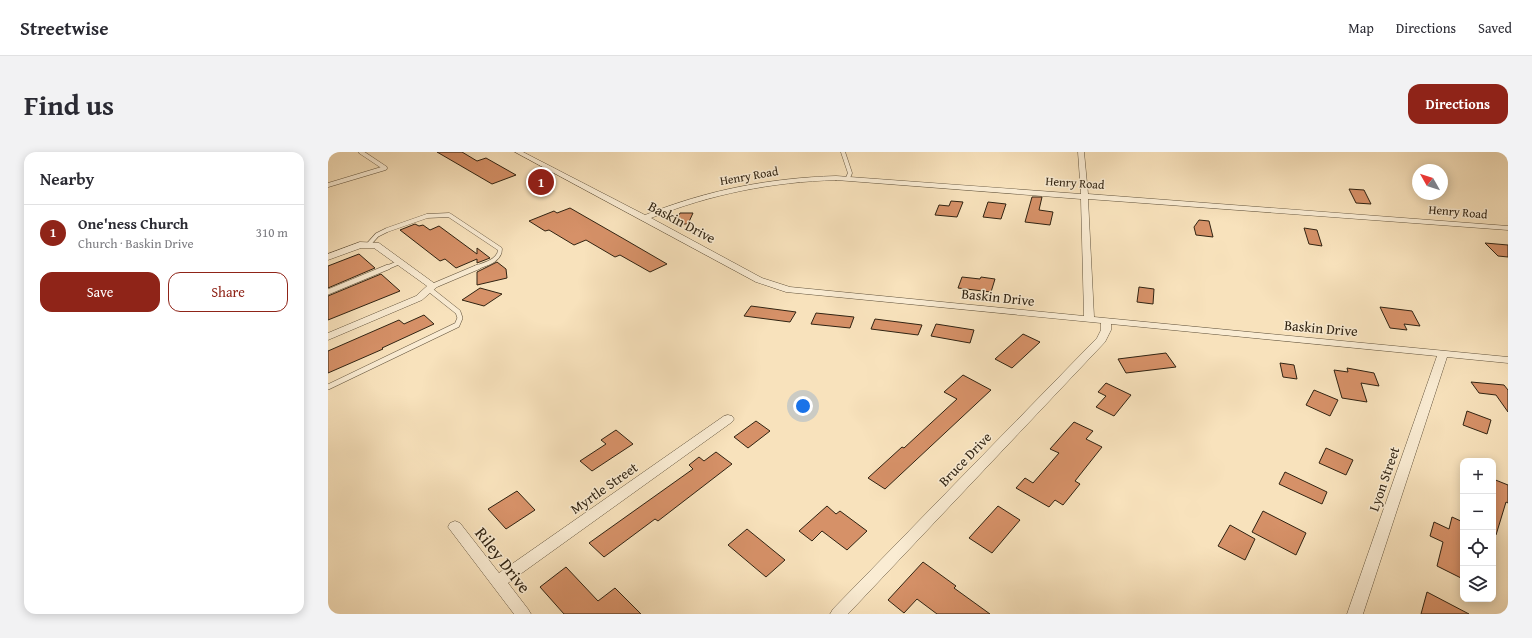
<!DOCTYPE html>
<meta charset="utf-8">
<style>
:root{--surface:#fff;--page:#f2f2f3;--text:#2b2b33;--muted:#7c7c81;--line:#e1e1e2;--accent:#8f2418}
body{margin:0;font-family:"Gentium Book Plus",serif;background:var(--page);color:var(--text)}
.controls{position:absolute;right:12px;bottom:12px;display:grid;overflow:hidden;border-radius:8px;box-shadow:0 2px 10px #0003}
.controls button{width:36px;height:36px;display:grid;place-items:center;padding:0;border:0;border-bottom:1px solid var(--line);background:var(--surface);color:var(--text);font:20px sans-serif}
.compass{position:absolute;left:1084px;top:12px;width:36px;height:36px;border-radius:50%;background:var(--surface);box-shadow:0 2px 10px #0003;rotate:309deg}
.you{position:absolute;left:475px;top:254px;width:14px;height:14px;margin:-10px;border:3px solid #fff;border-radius:50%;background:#1a73e8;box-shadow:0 0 0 6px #1a73e833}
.badge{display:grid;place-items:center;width:26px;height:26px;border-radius:50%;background:var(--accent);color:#fff;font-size:13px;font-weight:700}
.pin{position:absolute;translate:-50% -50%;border:2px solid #fff;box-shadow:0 1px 4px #0006}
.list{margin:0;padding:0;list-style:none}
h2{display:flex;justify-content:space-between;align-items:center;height:52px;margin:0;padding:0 16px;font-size:17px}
h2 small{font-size:13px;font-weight:400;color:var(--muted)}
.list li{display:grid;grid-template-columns:26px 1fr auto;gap:12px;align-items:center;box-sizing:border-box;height:56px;padding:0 16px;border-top:1px solid var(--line)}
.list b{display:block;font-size:15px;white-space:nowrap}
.list p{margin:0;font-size:13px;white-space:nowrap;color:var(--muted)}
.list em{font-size:13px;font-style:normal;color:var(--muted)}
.actions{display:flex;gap:8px;padding:12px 16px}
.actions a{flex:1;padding:9px 0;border:1px solid var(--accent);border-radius:12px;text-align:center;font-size:14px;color:var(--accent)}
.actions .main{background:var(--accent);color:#fff}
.icon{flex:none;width:22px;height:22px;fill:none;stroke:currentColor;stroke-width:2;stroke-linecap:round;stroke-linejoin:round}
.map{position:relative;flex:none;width:1180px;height:462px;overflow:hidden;border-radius:12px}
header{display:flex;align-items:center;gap:24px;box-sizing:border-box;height:56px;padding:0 20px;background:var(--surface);border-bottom:1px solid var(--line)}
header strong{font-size:19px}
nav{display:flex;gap:22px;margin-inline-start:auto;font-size:14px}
.intro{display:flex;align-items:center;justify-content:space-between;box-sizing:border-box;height:96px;padding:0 24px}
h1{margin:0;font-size:28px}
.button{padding:10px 18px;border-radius:12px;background:var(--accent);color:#fff;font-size:14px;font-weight:700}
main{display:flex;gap:24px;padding:0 24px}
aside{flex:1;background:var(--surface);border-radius:12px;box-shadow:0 2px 10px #0003}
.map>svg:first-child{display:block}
.building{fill:#d69168;stroke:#302312}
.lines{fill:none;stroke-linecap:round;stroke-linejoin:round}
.service-far1-casing{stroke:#62533c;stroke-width:5}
.service-casing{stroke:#62533c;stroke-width:6}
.minor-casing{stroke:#62533c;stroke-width:1}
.service-far1{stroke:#faecd3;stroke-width:4}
.service{stroke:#faecd3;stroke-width:5}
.minor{fill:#faecd3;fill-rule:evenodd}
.labels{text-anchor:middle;stroke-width:3;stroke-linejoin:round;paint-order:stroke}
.far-street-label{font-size:12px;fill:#302312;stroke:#faecd3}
.street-label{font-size:14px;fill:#302312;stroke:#faecd3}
.near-street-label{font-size:17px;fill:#302312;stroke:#faecd3}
</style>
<header>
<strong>Streetwise</strong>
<nav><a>Map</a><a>Directions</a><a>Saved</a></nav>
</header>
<div class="intro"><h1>Find us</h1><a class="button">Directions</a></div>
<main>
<aside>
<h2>Nearby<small></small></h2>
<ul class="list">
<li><span class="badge">1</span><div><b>One'ness Church</b><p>Church · Baskin Drive</p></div><em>310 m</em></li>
</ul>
<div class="actions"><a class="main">Save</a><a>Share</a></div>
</aside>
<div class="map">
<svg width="1180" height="462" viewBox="0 0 1180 462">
<rect width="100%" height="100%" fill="#f8e2bc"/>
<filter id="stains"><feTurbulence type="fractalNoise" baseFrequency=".005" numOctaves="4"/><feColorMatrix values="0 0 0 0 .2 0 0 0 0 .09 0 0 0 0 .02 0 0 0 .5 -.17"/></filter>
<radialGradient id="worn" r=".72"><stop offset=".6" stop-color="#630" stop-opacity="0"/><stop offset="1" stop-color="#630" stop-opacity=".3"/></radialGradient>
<!-- building -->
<g class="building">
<polygon points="109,0 134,0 149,9 158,6 188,23 164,32"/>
<polygon points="1021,37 1036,38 1043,52 1028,51"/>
<polygon points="704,45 714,45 711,58 725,60 722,73 697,70"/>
<polygon points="623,49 635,50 629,65 607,63 611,53 621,54"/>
<polygon points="660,50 678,52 673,67 655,65"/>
<polygon points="242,56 296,87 339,112 322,120 292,103 287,105 258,88 246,93 221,78 217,79 201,69 226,59 229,61"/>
<polygon points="352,61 365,61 360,72 346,72"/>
<polygon points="871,68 881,69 885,85 868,83 866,75"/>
<polygon points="87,72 91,74 95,73 102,78 111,74 149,102 149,96 162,106 149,111 149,107 128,116 117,107 112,109 72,78"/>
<polygon points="976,76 989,78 994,94 981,92"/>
<polygon points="1157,91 1180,93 1180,105 1170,104"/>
<polygon points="31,102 47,116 0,136 0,114"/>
<polygon points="169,110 178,117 179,126 149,133 149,120"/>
<polygon points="53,122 72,139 0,168 0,144"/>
<polygon points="634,125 652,127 653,125 667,127 663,140 630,136"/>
<polygon points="811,135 826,137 825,152 809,150"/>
<polygon points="152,136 174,142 156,154 134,148"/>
<polygon points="423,154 468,160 462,170 416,164"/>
<polygon points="1052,155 1084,159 1092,174 1076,172 1079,178 1062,176"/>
<polygon points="488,161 526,165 522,176 483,172"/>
<polygon points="96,163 106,172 54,196 55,197 0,221 0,199 71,168 76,172"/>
<polygon points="547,167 594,173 590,183 543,177"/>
<polygon points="608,172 646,178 642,191 603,184"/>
<polygon points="695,182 712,190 684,216 667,207"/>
<polygon points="838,201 848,215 798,221 790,207"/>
<polygon points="952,211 966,213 969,227 955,225"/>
<polygon points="1019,216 1046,221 1051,234 1033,231 1039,250 1014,246 1006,218 1020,220"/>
<polygon points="635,223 663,238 557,337 540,326 574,295 576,296 629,247 616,240"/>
<polygon points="1143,230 1176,233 1180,238 1180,260 1168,243 1151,241"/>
<polygon points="778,231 803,243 786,264 768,255 778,244 770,240"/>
<polygon points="986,238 1010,248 1002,264 978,253"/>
<polygon points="1139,259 1163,268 1159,282 1135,273"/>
<polygon points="428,269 442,279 420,296 406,285"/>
<polygon points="746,270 765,279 758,287 774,295 747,329 752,332 735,353 727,348 721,355 688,336 697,326 705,331 731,301 722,297"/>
<polygon points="288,278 305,292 264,319 252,309 278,292 273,288"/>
<polygon points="998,296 1025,308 1018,323 991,311"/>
<polygon points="388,300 404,312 330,369 327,367 276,405 261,391 365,317 361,313 371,305 376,309"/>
<polygon points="957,320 999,340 994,352 951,332"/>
<polygon points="1165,327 1180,333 1180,351 1178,350 1168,383 1165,383"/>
<polygon points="189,339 207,358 178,377 160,357"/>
<polygon points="499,354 508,362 512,359 539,379 519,398 494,379 484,389 471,379"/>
<polygon points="670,354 692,368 664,401 641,386"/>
<polygon points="935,359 978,381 968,403 924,380"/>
<polygon points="1124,365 1135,370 1135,427 1109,414 1115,390 1102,384 1106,370 1121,377"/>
<polygon points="902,373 927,387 917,408 890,394"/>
<polygon points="419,377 457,408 438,425 400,393"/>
<polygon points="595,410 628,434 626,436 662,462 609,462 589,447 576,461 560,448"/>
<polygon points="238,415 270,449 287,436 313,462 236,462 212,435"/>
<polygon points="1099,440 1141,462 1093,462"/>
</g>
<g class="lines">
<defs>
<g id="service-far1">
<polyline points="515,0 522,21 520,26"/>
<polyline points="0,33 57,16 33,0"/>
<path d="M40,93L49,83L59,78L99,64L121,63L172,97C172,109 157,112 147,116"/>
<polyline points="58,116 72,110"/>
</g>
<g id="service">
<polyline points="105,134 150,115"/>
<polyline points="0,140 60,115"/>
<polyline points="0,235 129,173 132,166 130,160 101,137"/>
</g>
<g id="minor">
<path d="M187,0H195L317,63C379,38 442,26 508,24L753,42L750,0H756L760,42L1180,74V78L760,47L766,165L1180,205V211L1119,205L1035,462H1019L1109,204L783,172V178L777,190L520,462H502L505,457L769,186L773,178V171L458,140L428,130ZM508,28L753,47L756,164L462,135L434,126L323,66C383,42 444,30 508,28Z"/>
<polygon points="32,90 51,91 110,134 94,148 0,188 0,181 88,144 99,134 46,96 33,96 0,108 0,102"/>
<polygon points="400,263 404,264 406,267 404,270 180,431 200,457 203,462 186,462 120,375 122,371 127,369 132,371 171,421 396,264"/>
</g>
</defs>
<!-- service-far1 casing -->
<use href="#service-far1" class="service-far1-casing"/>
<!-- service casing -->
<use href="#service" class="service-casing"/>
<!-- minor casing -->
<use href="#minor" class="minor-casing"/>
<!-- service-far1 -->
<use href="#service-far1" class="service-far1"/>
<!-- service -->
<use href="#service" class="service"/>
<!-- minor -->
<use href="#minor" class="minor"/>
</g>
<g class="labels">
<!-- far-street labels -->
<g class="far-street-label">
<text transform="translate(421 24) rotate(-10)" y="4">Henry Road</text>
<text transform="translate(747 31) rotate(4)" y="4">Henry Road</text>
<text transform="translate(1130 60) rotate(5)" y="4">Henry Road</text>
</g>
<!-- street labels -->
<g class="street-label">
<text transform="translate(354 70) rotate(28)" y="5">Baskin Drive</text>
<text transform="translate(670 145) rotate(6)" y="5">Baskin Drive</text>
<text transform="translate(993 176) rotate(5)" y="5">Baskin Drive</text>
<text transform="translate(637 307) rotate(-46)" y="5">Bruce Drive</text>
<text transform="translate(1056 327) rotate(-71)" y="5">Lyon Street</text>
<text transform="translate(276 336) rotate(-35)" y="5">Myrtle Street</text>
</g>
<!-- near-street labels -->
<g class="near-street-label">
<text transform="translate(175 408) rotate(52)" y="6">Riley Drive</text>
</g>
</g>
<rect width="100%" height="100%" filter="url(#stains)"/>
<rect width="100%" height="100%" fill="url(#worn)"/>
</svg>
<div class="controls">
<button>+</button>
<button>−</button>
<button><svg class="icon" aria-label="locate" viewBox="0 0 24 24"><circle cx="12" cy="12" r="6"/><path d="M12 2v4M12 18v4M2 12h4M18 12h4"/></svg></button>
<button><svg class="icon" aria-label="layers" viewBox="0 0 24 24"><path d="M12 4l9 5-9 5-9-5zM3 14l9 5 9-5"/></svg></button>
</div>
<svg class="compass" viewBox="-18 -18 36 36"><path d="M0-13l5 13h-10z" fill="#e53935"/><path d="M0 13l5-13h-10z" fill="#7c7c81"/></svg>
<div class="you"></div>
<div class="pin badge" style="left:213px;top:30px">1</div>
</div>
</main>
